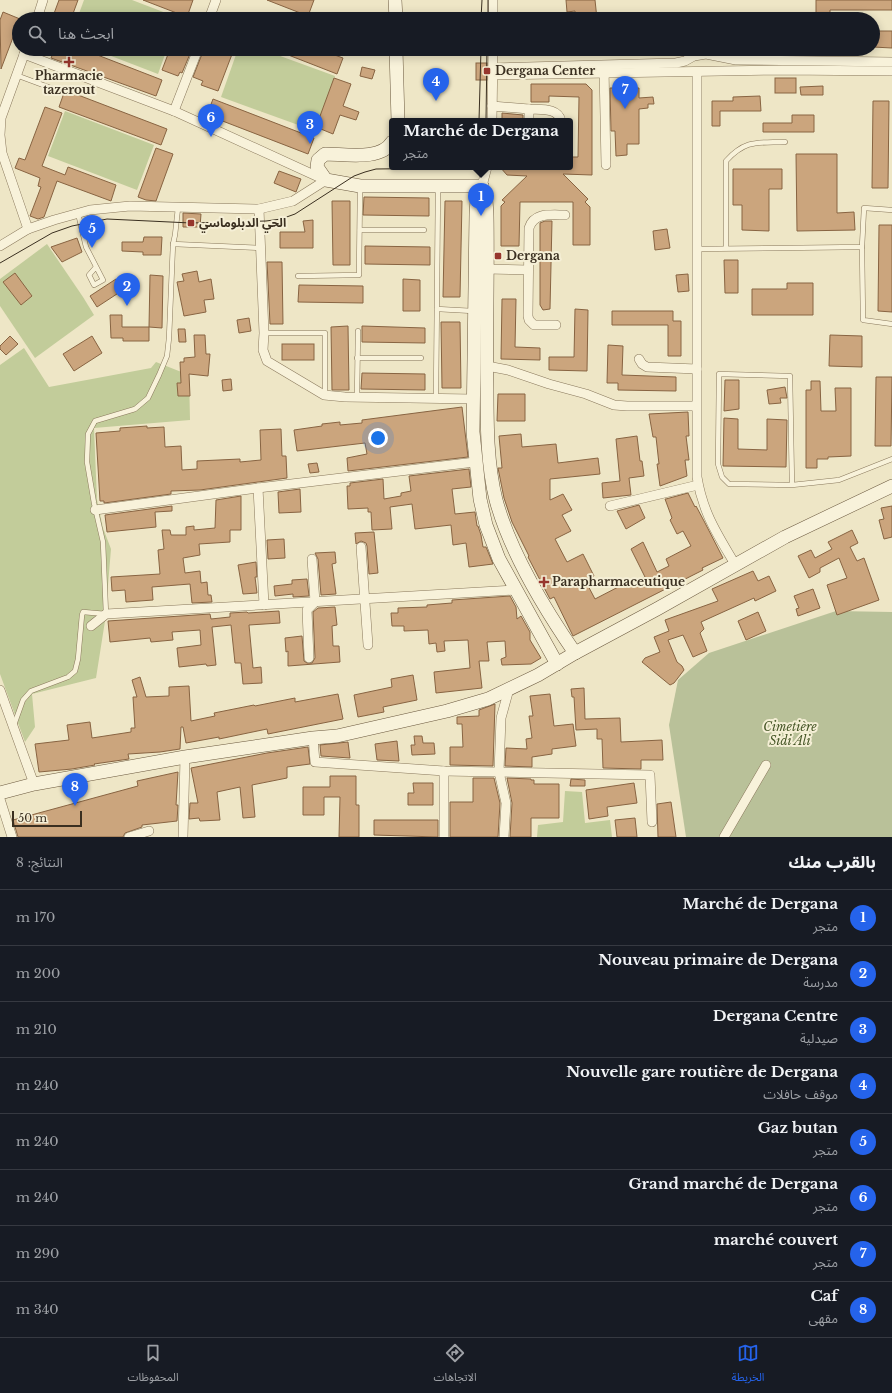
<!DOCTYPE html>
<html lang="ar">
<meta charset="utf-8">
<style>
:root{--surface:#171b24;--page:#20242c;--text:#f1f3f6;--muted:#9ea1a6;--line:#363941;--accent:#2563eb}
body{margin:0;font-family:"Libre Baskerville","Noto Sans Arabic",serif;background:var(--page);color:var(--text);direction:rtl}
.scale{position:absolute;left:12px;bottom:10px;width:70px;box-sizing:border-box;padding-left:4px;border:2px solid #3a2f20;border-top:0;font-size:11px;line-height:14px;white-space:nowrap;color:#3a2f20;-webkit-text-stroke:3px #f5efd6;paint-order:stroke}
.you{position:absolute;left:378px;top:438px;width:14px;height:14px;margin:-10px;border:3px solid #fff;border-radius:50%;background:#1a73e8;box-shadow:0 0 0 6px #1a73e833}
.badge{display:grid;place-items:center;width:26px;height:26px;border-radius:50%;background:var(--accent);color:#fff;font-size:13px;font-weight:700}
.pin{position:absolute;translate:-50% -33px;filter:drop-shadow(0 1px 2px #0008)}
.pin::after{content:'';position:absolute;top:21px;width:14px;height:12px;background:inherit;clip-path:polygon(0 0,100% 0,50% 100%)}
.popup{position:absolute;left:389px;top:118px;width:184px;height:52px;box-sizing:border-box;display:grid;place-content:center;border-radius:4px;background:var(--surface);filter:drop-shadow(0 1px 3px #0005);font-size:13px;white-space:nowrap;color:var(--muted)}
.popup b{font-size:15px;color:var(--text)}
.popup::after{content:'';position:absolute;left:50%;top:100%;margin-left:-8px;border:8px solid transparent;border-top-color:var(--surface)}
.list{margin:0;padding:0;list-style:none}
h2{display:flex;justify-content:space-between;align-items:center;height:52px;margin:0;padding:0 16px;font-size:17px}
h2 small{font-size:13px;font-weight:400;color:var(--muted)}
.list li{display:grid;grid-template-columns:26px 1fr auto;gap:12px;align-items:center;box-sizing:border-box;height:56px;padding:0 16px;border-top:1px solid var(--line)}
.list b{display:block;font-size:15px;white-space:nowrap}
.list p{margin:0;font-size:13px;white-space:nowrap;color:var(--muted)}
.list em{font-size:13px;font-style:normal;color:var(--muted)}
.icon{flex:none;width:22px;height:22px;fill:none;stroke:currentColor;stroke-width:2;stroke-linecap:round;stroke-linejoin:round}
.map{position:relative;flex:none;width:892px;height:837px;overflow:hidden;direction:ltr}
.search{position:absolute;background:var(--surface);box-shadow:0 2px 10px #0003;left:12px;right:12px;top:12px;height:44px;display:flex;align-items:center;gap:10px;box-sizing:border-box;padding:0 14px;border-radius:22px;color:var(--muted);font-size:15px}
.sheet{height:500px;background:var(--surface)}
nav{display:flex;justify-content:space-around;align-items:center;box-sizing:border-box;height:56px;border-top:1px solid var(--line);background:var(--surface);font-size:11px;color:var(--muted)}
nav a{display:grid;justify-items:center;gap:2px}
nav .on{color:var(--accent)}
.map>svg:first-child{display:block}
.green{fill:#c2cc9a}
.cemetery{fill:#b9c199}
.building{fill:#cba57d;stroke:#886442}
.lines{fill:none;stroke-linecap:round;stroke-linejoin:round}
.lane-casing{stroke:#89785c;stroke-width:5.5}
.street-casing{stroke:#89785c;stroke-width:10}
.secondary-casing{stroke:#6b593f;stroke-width:14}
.lane{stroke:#f8f2da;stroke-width:4.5}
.street{stroke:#f8f2da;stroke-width:9}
.secondary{stroke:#f8f2da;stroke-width:13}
.tram{stroke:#3a2f20;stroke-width:1}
.poi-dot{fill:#97362d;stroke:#f5efd6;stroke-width:1.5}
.labels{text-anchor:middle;stroke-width:4;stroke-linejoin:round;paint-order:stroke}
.poi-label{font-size:12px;font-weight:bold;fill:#3a2f20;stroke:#f5efd6;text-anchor:start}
.park-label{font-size:12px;font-style:italic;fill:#465627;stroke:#f5efd6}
</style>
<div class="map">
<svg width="892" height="837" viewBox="0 0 892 837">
<rect width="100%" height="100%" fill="#eee6c6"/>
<!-- green -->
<g class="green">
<polygon points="84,0 132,0 179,18 179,19 77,19"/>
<polygon points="93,49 167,49 158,74"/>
<polygon points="238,49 261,49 335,76 315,131 221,97"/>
<polygon points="65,111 154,145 137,190 48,156"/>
<polygon points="47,244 83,297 94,315 35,358 0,306 0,279"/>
<polygon points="24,348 49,387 151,368 156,362 189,375 190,420 94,428 97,500 103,528 111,549 105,621 96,678 32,694 35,727 25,742 0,674 0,365"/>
<polygon points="565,791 582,792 585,823 610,820 612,837 537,837 538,825 563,822"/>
</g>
<!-- cemetery -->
<polygon class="cemetery" points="836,611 892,612 892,837 686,837 669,725 678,680 709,653"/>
<!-- building -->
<g class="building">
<polygon points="59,0 78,0 71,19 52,19"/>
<polygon points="143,0 193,0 187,17"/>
<polygon points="267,0 314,0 308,16"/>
<polygon points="566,0 595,0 597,19 575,19 575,11 567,12"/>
<polygon points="816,0 892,0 892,10 830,10 830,19 816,19"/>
<polygon points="3,12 20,19 1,69 0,20"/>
<polygon points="873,31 892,31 892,48 873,47"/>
<polygon points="55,49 82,49 162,80 156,96 51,58"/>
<polygon points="170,49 192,49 182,73 180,72 178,76 162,70"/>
<polygon points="204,49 234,49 218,91 201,85 203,81 193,77"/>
<polygon points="273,49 318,49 343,58 337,74"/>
<rect x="476" y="63" width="11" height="17"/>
<polygon points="362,67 375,70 372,79 360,76"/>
<polygon points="334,78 351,84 343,106 359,112 356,120 340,115 333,134 316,127"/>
<rect x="775" y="78" width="21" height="15"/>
<polygon points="531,84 586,84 592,90 592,175 563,174 588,199 585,202 590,207 590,245 573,245 573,202 520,202 519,246 501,246 501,206 505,202 502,200 527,176 507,175 500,167 570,167 570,157 578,157 579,97 549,96 549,102 531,102"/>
<polygon points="823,86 823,95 801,95 800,87"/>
<polygon points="610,88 639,88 639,98 653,97 654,104 648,104 648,108 639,109 639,144 627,144 627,155 616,156 615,131 611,131"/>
<polygon points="65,90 167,129 161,145 59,107"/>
<polygon points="760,96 761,111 720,111 720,126 712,126 712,101 733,101 733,97"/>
<polygon points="213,99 314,138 308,154 207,115"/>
<polygon points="873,101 889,101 888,188 872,188"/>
<polygon points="45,107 62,113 42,166 65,175 68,167 116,185 111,201 57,181 44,217 38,219 30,216 41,187 38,186 40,178 15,168 19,158 25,160"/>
<polygon points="502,113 523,115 523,121 502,121"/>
<polygon points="792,115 814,115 814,132 763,132 763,123 792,123"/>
<polygon points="156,148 173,154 156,201 146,200 138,197"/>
<polygon points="796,154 837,154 837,213 854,212 855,230 797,231"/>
<polygon points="733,169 782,169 782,189 769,189 769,231 742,230 742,205 733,205"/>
<polygon points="279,171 301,179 296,192 274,183"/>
<polygon points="364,197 429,198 429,216 363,215"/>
<polygon points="332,201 350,201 350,265 333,265"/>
<polygon points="445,201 462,201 460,297 443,297"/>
<polygon points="183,213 201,214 200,227 183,227"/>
<polygon points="313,220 313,248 280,248 280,232 305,232 303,221"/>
<polygon points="545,221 552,221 550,309 543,310 540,305 540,223"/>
<polygon points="879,225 892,225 892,312 878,311"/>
<polygon points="667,229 670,248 655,250 653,231"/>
<polygon points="144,237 162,237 161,255 143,255 143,252 122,251 122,242 143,242"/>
<polygon points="77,238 82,252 62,262 51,247"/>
<polygon points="365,246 430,247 430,265 365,264"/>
<polygon points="724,260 738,260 738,293 725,293"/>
<polygon points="267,262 282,262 283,324 270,324"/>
<polygon points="197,271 199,282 211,279 214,299 204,300 206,312 184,316 177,282 184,281 182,274"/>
<polygon points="15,273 32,296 21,305 3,282"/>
<polygon points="688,274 689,291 678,292 676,275"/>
<polygon points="150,275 163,276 162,328 149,327"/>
<polygon points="116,279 123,290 97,307 90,296"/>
<polygon points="403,279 420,280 420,311 403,311"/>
<polygon points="787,283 813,283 813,315 752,315 752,289 787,289"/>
<polygon points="299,285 363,286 363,303 298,302"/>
<polygon points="502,299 516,299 515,347 540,348 540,360 501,359"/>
<polygon points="575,309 588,310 587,371 549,370 549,357 574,357"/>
<polygon points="612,311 673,311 673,321 681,321 681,356 668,356 668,325 612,325"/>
<polygon points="110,315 122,315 122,327 149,327 149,341 123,341 123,338 111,338"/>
<polygon points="249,318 251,331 239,333 237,320"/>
<polygon points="441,322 460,322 461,388 442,388"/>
<polygon points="348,326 349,390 332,390 331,327"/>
<polygon points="362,326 425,328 425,343 362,342"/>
<polygon points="178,329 185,329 186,342 179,342"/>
<polygon points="194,335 205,335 206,354 210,354 208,376 189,374 190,396 178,396 177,383 181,383 180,362 184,362 184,358 195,357"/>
<polygon points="830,335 862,336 862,367 829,366"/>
<polygon points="10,336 18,344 6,355 0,349 0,346"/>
<polygon points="92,336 102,353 74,371 63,354"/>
<rect x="282" y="344" width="32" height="16"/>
<polygon points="608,345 623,346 622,375 676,377 676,391 618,390 618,383 607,383"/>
<polygon points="362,373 425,374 425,390 361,389"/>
<polygon points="876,377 892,377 891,446 875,446"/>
<polygon points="231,379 232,390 223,391 222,380"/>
<polygon points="725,380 739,380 739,409 724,411"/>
<polygon points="811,381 820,381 821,411 836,411 835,388 851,388 851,456 828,457 828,459 817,459 817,468 806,468 806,390 811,390"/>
<polygon points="785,387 787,398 780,398 781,403 769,404 767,390"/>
<polygon points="498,394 525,394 525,421 497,421"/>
<polygon points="462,407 468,457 348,471 347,458 367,454 365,443 297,451 294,430 322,426 322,424 340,422 340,425 362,423 362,420"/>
<polygon points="688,412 689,436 686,436 689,460 685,460 687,476 660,486 657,464 659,464 656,437 653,437 649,414"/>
<polygon points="724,418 738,419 738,449 767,450 767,419 787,420 786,467 723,466"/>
<polygon points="147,426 147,428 164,427 165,447 181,446 182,470 197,469 197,461 240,459 240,462 261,460 260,430 281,429 282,456 286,456 287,478 200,490 171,491 171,494 104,503 104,501 100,501 96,433 120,431 120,428"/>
<polygon points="521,434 522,447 556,444 558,463 598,458 600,474 550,479 550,500 563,494 572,510 562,515 571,531 555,539 567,562 583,554 594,576 585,580 595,599 624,584 625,587 645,577 631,549 643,542 657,572 669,566 666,559 691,546 683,531 677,534 670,520 672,518 665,499 666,499 688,493 695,507 696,506 704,521 723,558 702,568 703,570 573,636 554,597 550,599 528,557 529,556 512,522 504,498 498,468 502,468 499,436"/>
<polygon points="637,436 640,461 642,461 644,476 629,478 631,495 603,498 602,483 620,481 616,439"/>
<polygon points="317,463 319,472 310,473 308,464"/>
<polygon points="469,469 471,487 452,489 455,514 475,512 477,526 478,526 481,535 483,547 486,547 493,564 469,567 466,543 453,545 451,525 415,529 412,504 390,507 392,529 372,530 371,512 368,512 368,508 348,509 347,486 350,486 350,483 383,479 384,499 401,496 401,493 411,491 409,476"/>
<polygon points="300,489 301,512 279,513 278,492"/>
<polygon points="241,496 241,530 230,530 230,542 199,544 200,555 183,558 185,573 200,571 201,583 207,582 208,595 211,595 212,602 192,603 190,584 152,587 153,600 126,602 125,590 112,591 111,577 160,574 158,550 164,549 162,530 170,530 171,535 186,535 186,527 194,526 194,530 215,528 216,500"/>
<polygon points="639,505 645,518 626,529 617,511"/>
<polygon points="172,506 172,511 155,512 156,527 107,532 105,515"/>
<polygon points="892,506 892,537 884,539 879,520 884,519 881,508"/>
<polygon points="852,530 858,543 850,547 857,561 864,558 879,600 837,615 827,585 847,578 839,558 820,568 820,572 809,578 798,556 811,550 815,558 832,549 828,542"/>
<polygon points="374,532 378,573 369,574 367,546 366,543 361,541 356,544 355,533"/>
<polygon points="284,539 285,558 268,559 267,540"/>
<polygon points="335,552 336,563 332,564 336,594 321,595 318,559 315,553"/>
<polygon points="256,562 257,577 255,577 257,593 243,594 238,565"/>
<polygon points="753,571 758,581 769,576 776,591 755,601 754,598 701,622 704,629 700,633 707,651 693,657 683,635 668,640 677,662 682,666 684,670 674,683 670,685 642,662 645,658 660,652 654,637 669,631 665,620 718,601 712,589"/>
<polygon points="307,579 309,596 293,597 293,594 275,596 274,586 292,584 292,580"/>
<polygon points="813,589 820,608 798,616 796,609 799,608 794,596"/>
<polygon points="510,596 516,607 517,619 521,616 530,632 530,640 541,658 531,664 502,665 501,659 506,657 505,641 487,642 489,661 479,661 482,688 436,693 434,672 470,668 468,640 444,641 445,651 437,652 436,643 429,644 428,630 404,631 404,626 392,626 391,613 398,613 398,608 427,607 427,605 452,603 452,600"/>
<polygon points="335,607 337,625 332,626 333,646 339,646 340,662 288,666 288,651 286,652 285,638 302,636 304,661 307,663 312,663 315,658 313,612 318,608"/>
<polygon points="279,611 280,623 249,625 253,668 261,667 262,683 243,684 241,663 235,663 231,625 212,627 216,665 207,666 206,664 179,667 177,648 201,645 200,630 172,632 173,640 151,642 150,638 110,642 108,621 210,614 211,619 230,617 230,613 247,612 248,613"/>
<polygon points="758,612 766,631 746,640 738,621"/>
<polygon points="413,675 417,700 383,707 384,712 358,717 354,695 392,687 391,679"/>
<polygon points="140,677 146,697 169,696 169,687 189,686 191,721 215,716 214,713 254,705 255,706 295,698 295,702 338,694 343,719 268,734 267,729 219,739 219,737 186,743 183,727 181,727 180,749 160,752 128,754 129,759 94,764 95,765 72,769 39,772 35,744 69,740 67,725 90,722 92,738 131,732 131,728 135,728 133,697 137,697 132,680"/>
<polygon points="584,688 585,719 620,718 621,742 662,740 663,760 641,760 641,769 603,768 602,739 597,739 597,729 576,730 574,697 572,697 571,689"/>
<polygon points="550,694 554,726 573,724 576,746 552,749 552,754 532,757 532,767 505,766 506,748 527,749 526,739 532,738 529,716 533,716 530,696"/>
<polygon points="495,704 493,766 450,765 450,747 463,747 462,724 457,724 457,717 479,716 479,710"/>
<polygon points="414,736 422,736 423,743 434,743 435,754 412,755 411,745 415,745"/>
<polygon points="397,741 399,761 377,760 375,744"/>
<polygon points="348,742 350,758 321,756 320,745"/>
<polygon points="308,747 310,764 287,767 287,778 252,785 255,817 243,818 240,787 217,792 220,820 200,821 199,818 189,819 190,803 198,803 191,768 267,753"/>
<polygon points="178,772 176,805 178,805 177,821 142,825 142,827 125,833 123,837 18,837 13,820 138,786 137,781"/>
<polygon points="330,776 356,776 356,805 359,805 359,837 339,837 340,797 324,797 324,815 303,815 303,787 330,787"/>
<polygon points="473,778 494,778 500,803 498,837 450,837 450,802 473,802"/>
<polygon points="507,778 531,779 531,780 534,780 534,784 559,784 559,818 531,818 531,837 510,837 512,803"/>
<polygon points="571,779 585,780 585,786 570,786"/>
<polygon points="413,783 433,783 433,805 408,805 408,793 414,793"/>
<polygon points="634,783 637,803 607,807 608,816 589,819 586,790"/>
<polygon points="671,802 676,837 658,837 657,804"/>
<polygon points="635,818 637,837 617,837 615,820"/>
<polygon points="374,820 438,820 438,837 374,835"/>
</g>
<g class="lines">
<defs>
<g id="lane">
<polyline points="16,75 51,88"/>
<polyline points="78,213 86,247 103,280 94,285 89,275 96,267"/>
<polyline points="360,230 424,230"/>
<polyline points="173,244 175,235 178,208"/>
<polyline points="862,247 863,320 892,324"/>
<path d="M726,248V161C746,139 758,143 785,142"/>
<polyline points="697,249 862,247 864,208 892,210"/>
<polyline points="298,276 359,275 360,188"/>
<polyline points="437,309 473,311"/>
<polyline points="264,333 325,333 325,395"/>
<polyline points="357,358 421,358"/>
<polyline points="357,397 358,331"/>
<polyline points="436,398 438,187"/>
<polyline points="792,485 790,376 719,374 718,464 722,477 729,484 792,485 839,480 892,459"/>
<polyline points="14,725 23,700 31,691 68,677 75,671 78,659 82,615 83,612 106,614 103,542 94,503 87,462 88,434 95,421 135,409 148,398 159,375 167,356 169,338 173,244 260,248"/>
</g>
<g id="street">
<polyline points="37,19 43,0"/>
<polyline points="209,19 216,0"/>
<polyline points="493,19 493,0"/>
<polyline points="26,49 1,118 0,135 2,153 28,229"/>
<polyline points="24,54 174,111 325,180"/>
<polyline points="493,68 676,63 685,61 694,56 706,54 736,60 892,62"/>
<polyline points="604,68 606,165"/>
<path d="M697,72V477C703,514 718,535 736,566"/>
<polyline points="493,75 782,70 892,71"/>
<polyline points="492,106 529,109"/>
<polyline points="174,111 198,49"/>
<polyline points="492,121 493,49"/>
<path d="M529,121V109C540,110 558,107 561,121"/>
<polyline points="482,186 487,167"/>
<polyline points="259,209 264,333 263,350 267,361 324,395 345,397 473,399"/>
<polyline points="0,246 28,229 54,220 90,210 130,206 259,209 293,201 326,180"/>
<polyline points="487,269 528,270"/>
<path d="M556,325H534L529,320L528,316L529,228C534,212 551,215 565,215"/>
<polyline points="639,359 642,364 647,367 697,369"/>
<polyline points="487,366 508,370 549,384 586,394 614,405 627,406 696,406"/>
<polyline points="258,488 264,605"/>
<polyline points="610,506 698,485"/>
<polyline points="95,510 258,488 475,462"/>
<polyline points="361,547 368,645"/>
<polyline points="91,626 106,614 516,590"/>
<polyline points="309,658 307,610 315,602 312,559"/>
<polyline points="0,690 34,784"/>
<polyline points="313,738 315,762 444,771 650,775 652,822"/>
<polyline points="0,799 12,837"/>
<polyline points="129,837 149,831"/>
<polyline points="183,837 185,757"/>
<polyline points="444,837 444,771"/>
<polyline points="504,837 506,803 499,772 501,718 509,689"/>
<polyline points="724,837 766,765"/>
</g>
<g id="secondary">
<polyline points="395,0 396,19"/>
<polyline points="396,49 398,121"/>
<path d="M392,142C381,161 345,154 325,154L318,160L317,167L326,180L360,186H482"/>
<polyline points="482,186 477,200 476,214 473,432 480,499 486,525 499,559 557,664"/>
<path d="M482,188L486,200L487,215C488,272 486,330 487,388C487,425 487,464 496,500C510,552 544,608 575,653"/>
<polyline points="0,793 34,784 185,757 313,738 337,736 447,711 488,699 538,675 575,653 657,609 785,537 892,486"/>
</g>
</defs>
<!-- lane casing -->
<use href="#lane" class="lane-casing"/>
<!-- street casing -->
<use href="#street" class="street-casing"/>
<!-- secondary casing -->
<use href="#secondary" class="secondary-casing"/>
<!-- lane -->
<use href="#lane" class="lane"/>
<!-- street -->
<use href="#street" class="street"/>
<!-- secondary -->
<use href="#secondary" class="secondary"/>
<!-- tram -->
<g class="tram">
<polyline points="481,19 482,0"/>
<polyline points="488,19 488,0"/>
<polyline points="479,121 481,49"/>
<polyline points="486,121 487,49"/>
<polyline points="0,263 52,233 72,226 107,219 191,223 266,221 281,219 295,214 354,176 365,172 376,169 455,168 460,167"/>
</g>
</g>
<!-- markers -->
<g class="poi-dot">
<path d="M67 56h4v4h4v4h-4v4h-4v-4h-4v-4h4z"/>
<rect x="483" y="67" width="8" height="8" rx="2"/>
<rect x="187" y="219" width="8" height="8" rx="2"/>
<rect x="494" y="252" width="8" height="8" rx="2"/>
<path d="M542 576h4v4h4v4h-4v4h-4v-4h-4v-4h4z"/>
</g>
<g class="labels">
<!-- poi labels -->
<g class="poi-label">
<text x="495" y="75">Dergana Center</text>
<text x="69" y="80" text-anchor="middle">Pharmacie<tspan x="69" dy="14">tazerout</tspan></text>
<text x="199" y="227">الحي الدبلوماسي</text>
<text x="506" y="260">Dergana</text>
<text x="552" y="586">Parapharmaceutique</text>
</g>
<!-- park labels -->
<g class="park-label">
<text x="790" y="731">Cimetière<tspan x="790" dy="14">Sidi Ali</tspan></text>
</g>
</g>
</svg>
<div class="scale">50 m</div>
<div class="you"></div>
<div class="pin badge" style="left:481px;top:216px">1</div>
<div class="popup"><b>Marché de Dergana</b>متجر</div>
<div class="pin badge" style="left:127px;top:306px">2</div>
<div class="pin badge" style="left:310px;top:144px">3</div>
<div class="pin badge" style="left:436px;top:101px">4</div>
<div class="pin badge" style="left:92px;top:248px">5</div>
<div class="pin badge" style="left:211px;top:137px">6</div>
<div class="pin badge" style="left:625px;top:109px">7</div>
<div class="pin badge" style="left:75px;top:806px">8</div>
<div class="search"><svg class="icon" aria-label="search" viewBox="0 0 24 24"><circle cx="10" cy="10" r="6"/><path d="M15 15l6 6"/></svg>ابحث هنا</div>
</div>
<section class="sheet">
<h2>بالقرب منك<small>النتائج: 8</small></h2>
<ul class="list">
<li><span class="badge">1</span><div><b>Marché de Dergana</b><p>متجر</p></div><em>170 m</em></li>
<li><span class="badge">2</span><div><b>Nouveau primaire de Dergana</b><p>مدرسة</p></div><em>200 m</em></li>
<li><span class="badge">3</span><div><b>Dergana Centre</b><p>صيدلية</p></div><em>210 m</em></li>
<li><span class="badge">4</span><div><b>Nouvelle gare routière de Dergana</b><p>موقف حافلات</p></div><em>240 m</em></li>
<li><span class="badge">5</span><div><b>Gaz butan</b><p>متجر</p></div><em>240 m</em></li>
<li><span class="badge">6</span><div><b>Grand marché de Dergana</b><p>متجر</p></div><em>240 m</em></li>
<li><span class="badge">7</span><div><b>marché couvert</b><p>متجر</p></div><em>290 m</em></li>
<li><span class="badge">8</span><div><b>Caf</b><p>مقهى</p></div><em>340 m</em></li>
</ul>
</section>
<nav>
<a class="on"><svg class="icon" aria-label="map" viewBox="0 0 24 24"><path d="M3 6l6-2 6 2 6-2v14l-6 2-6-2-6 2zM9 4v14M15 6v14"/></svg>الخريطة</a>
<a><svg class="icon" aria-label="directions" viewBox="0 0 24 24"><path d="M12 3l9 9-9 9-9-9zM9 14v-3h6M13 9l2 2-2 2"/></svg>الاتجاهات</a>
<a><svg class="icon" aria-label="saved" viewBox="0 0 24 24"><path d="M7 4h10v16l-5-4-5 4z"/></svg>المحفوظات</a>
</nav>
